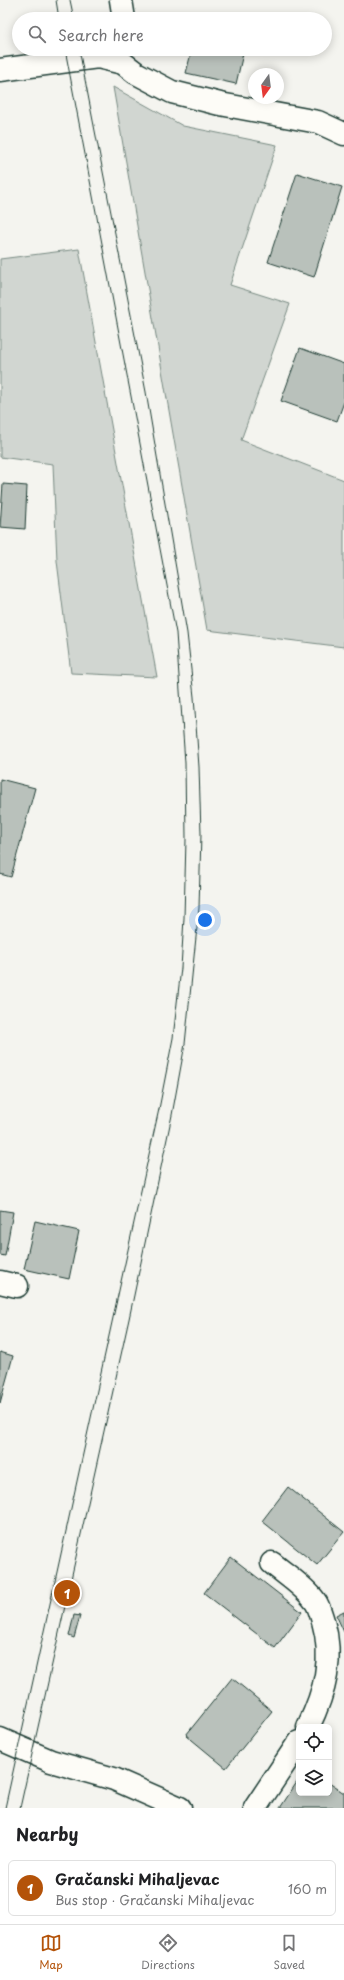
<!DOCTYPE html>
<meta charset="utf-8">
<style>
:root{--surface:#fff;--page:#f6f6f6;--text:#202124;--muted:#757577;--line:#e0e0e0;--accent:#b45309}
body{margin:0;font-family:"Playpen Sans",sans-serif;background:var(--page);color:var(--text)}
.controls{position:absolute;right:12px;bottom:12px;display:grid;overflow:hidden;border-radius:6px;box-shadow:0 2px 10px #0003}
.controls button{width:36px;height:36px;display:grid;place-items:center;padding:0;border:0;border-bottom:1px solid var(--line);background:var(--surface);color:var(--text);font:20px sans-serif}
.compass{position:absolute;left:248px;top:68px;width:36px;height:36px;border-radius:50%;background:var(--surface);box-shadow:0 2px 10px #0003;rotate:194deg}
.you{position:absolute;left:205px;top:920px;width:14px;height:14px;margin:-10px;border:3px solid #fff;border-radius:50%;background:#1a73e8;box-shadow:0 0 0 6px #1a73e833}
.badge{display:grid;place-items:center;width:26px;height:26px;border-radius:50%;background:var(--accent);color:#fff;font-size:13px;font-weight:700}
.pin{position:absolute;translate:-50% -50%;border:2px solid #fff;box-shadow:0 1px 4px #0006}
.list{margin:0;padding:0;list-style:none}
h2{display:flex;justify-content:space-between;align-items:center;height:52px;margin:0;padding:0 16px;font-size:17px}
h2 small{font-size:13px;font-weight:400;color:var(--muted)}
.list li{display:grid;grid-template-columns:26px 1fr auto;gap:12px;align-items:center;box-sizing:border-box;height:56px;margin:0 8px 8px;padding:0 8px;border:1px solid var(--line);border-radius:6px}
.list b{display:block;font-size:15px;white-space:nowrap}
.list p{margin:0;font-size:13px;white-space:nowrap;color:var(--muted)}
.list em{font-size:13px;font-style:normal;color:var(--muted)}
.icon{flex:none;width:22px;height:22px;fill:none;stroke:currentColor;stroke-width:2;stroke-linecap:round;stroke-linejoin:round}
.map{position:relative;flex:none;width:344px;height:1808px;overflow:hidden}
.search{position:absolute;background:var(--surface);box-shadow:0 2px 10px #0003;left:12px;right:12px;top:12px;height:44px;display:flex;align-items:center;gap:10px;box-sizing:border-box;padding:0 14px;border-radius:22px;color:var(--muted);font-size:15px}
.sheet{height:116px;background:var(--surface)}
nav{display:flex;justify-content:space-around;align-items:center;box-sizing:border-box;height:56px;border-top:1px solid var(--line);background:var(--surface);font-size:11px;color:var(--muted)}
nav a{display:grid;justify-items:center;gap:2px}
nav .on{color:var(--accent)}
.map>svg:first-child{display:block}
.green{fill:#d1d6d1;stroke:#788a82}
.building{fill:#b9c1bb;stroke:#1f3d34}
.lines{fill:none;stroke-linecap:round;stroke-linejoin:round}
.minor-casing{stroke:#1f3d34;stroke-width:25}
.minor{stroke:#fdfcf7;stroke-width:22}
.tram{stroke:#1f3d34;stroke-width:1}
</style>
<div class="map">
<svg width="344" height="1808" viewBox="0 0 344 1808">
<rect width="100%" height="100%" fill="#f4f4ef"/>
<filter id="ink" filterUnits="userSpaceOnUse"><feTurbulence type="fractalNoise" baseFrequency=".025" numOctaves="2"/><feDisplacementMap in="SourceGraphic" scale="8" xChannelSelector="R" yChannelSelector="G"/><feConvolveMatrix kernelMatrix="1 2 1 2 8 2 1 2 1" color-interpolation-filters="sRGB"/></filter>
<g filter="url(#ink)">
<!-- green -->
<g class="green">
<polygon points="113,87 183,126 277,145 230,285 290,304 241,440 344,480 344,647 207,630"/>
<polygon points="79,249 157,677 71,673 57,561 53,464 0,457 0,259"/>
</g>
<!-- building -->
<g class="building">
<polygon points="192,49 244,49 236,84 186,73"/>
<polygon points="297,173 342,187 314,277 268,262"/>
<polygon points="300,348 344,364 344,402 337,421 281,401"/>
<polygon points="3,484 27,486 25,529 0,527"/>
<polygon points="0,779 35,788 11,877 0,874"/>
<polygon points="0,1210 13,1212 5,1256 0,1255"/>
<polygon points="35,1221 79,1231 69,1279 24,1269"/>
<polygon points="0,1352 13,1356 0,1403"/>
<polygon points="288,1487 344,1532 317,1565 262,1521"/>
<polygon points="231,1557 302,1612 275,1648 204,1593"/>
<polygon points="344,1611 344,1632 336,1615"/>
<polygon points="74,1615 80,1616 74,1638 69,1636"/>
<polygon points="232,1678 272,1711 226,1768 186,1735"/>
<polygon points="299,1779 299,1793 329,1793 329,1783 344,1793 344,1808 280,1808"/>
</g>
<g class="lines">
<defs>
<g id="minor">
<polyline points="121,0 124,19"/>
<polyline points="0,70 98,57 123,63 136,73 172,92 220,104 318,122 344,134"/>
<polyline points="0,1282 17,1286"/>
<path d="M272,1563C286,1575 304,1586 315,1601C319,1606 321,1615 323,1621C334,1659 325,1692 308,1727"/>
<polyline points="0,1739 51,1761 114,1779 180,1808"/>
<polyline points="255,1808 299,1742"/>
</g>
</defs>
<!-- minor casing -->
<use href="#minor" class="minor-casing"/>
<!-- minor -->
<use href="#minor" class="minor"/>
<!-- tram -->
<g class="tram">
<polyline points="56,0 59,19"/>
<polyline points="70,0 74,19"/>
<polyline points="5,1808 159,1109 173,1038 181,968 184,918 186,839 185,763 176,633 65,49"/>
<polyline points="20,1808 129,1319 172,1115 185,1044 199,908 201,834 199,767 194,697 187,633 146,392 79,49"/>
</g>
</g>
</g>
</svg>
<div class="controls">
<button><svg class="icon" aria-label="locate" viewBox="0 0 24 24"><circle cx="12" cy="12" r="6"/><path d="M12 2v4M12 18v4M2 12h4M18 12h4"/></svg></button>
<button><svg class="icon" aria-label="layers" viewBox="0 0 24 24"><path d="M12 4l9 5-9 5-9-5zM3 14l9 5 9-5"/></svg></button>
</div>
<svg class="compass" viewBox="-18 -18 36 36"><path d="M0-13l5 13h-10z" fill="#e53935"/><path d="M0 13l5-13h-10z" fill="#757577"/></svg>
<div class="you"></div>
<div class="pin badge" style="left:67px;top:1593px">1</div>
<div class="search"><svg class="icon" aria-label="search" viewBox="0 0 24 24"><circle cx="10" cy="10" r="6"/><path d="M15 15l6 6"/></svg>Search here</div>
</div>
<section class="sheet">
<h2>Nearby<small></small></h2>
<ul class="list">
<li><span class="badge">1</span><div><b>Gračanski Mihaljevac</b><p>Bus stop · Gračanski Mihaljevac</p></div><em>160 m</em></li>
</ul>
</section>
<nav>
<a class="on"><svg class="icon" aria-label="map" viewBox="0 0 24 24"><path d="M3 6l6-2 6 2 6-2v14l-6 2-6-2-6 2zM9 4v14M15 6v14"/></svg>Map</a>
<a><svg class="icon" aria-label="directions" viewBox="0 0 24 24"><path d="M12 3l9 9-9 9-9-9zM9 14v-3h6M13 9l2 2-2 2"/></svg>Directions</a>
<a><svg class="icon" aria-label="saved" viewBox="0 0 24 24"><path d="M7 4h10v16l-5-4-5 4z"/></svg>Saved</a>
</nav>
